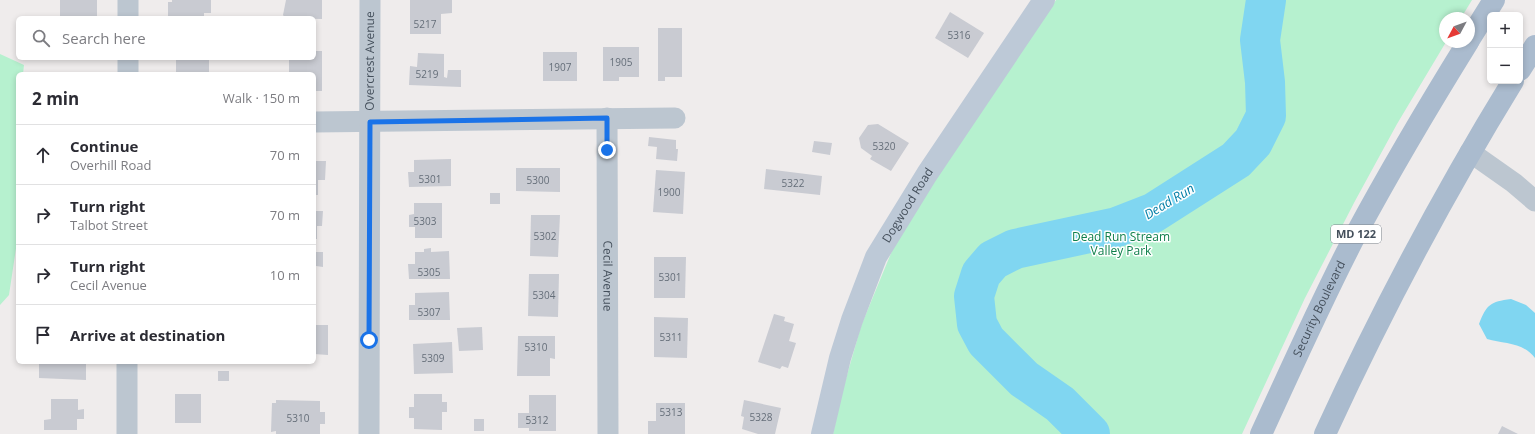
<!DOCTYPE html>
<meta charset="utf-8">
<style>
:root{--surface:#fff;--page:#f7f7f7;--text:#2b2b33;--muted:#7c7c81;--line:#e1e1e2}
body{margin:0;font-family:"Open Sans",sans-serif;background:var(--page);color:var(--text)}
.controls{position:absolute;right:12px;top:12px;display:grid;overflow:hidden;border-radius:6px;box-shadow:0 2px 6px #0003}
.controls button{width:36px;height:36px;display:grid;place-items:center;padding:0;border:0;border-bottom:1px solid var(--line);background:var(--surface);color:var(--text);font:20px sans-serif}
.compass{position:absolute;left:1439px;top:12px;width:36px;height:36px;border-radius:50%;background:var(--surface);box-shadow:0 2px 6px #0003;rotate:229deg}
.stop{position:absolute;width:12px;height:12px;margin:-9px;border:3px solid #1a73e8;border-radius:50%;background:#fff}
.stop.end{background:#1a73e8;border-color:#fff;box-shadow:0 1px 4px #0008}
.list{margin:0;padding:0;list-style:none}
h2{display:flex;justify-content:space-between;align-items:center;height:52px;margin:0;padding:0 16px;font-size:17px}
h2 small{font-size:13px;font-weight:400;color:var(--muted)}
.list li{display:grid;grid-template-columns:26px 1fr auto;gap:12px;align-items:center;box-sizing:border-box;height:60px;padding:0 16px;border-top:1px solid var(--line)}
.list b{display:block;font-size:15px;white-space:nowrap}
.list p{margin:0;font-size:13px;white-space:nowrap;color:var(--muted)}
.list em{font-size:13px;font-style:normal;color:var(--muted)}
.icon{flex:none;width:22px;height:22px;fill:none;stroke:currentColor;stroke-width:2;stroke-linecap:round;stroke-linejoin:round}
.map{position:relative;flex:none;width:1535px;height:434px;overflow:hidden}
.search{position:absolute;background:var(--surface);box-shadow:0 2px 6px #0003;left:16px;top:16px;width:300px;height:44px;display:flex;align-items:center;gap:10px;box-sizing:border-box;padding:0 14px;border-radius:6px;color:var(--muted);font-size:15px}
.panel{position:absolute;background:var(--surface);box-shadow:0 2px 6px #0003;left:16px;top:72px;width:300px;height:292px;border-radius:6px}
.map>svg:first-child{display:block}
.green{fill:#b6f1cf}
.water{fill:#80d6f1}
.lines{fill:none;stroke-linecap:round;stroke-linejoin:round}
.river{stroke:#80d6f1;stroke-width:40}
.building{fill:#c9cbd2}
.street{stroke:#bcc6d0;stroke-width:21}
.secondary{stroke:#bdc9d7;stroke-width:22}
.primary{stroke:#aabbce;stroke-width:22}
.route{stroke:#1a73e8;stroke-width:5}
.labels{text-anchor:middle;stroke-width:3;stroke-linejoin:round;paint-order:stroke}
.number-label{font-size:10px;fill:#656e79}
.shield{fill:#fff;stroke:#7c848c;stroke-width:1}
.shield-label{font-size:11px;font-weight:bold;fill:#444f5b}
.street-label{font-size:12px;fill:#444f5b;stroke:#fff}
.park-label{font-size:12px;fill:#10804c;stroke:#fff}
.water-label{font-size:13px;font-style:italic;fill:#047fa7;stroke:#fff}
</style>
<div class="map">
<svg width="1535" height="434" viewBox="0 0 1535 434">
<rect width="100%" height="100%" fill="#efecec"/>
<!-- green -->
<g class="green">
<polygon points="1056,0 1472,0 1461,18 1445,18 1446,42 1397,124 1355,201 1305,298 1242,434 833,434 841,396 861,326 894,246 939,173"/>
<polygon points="0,54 24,65 23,74 18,74 18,235 9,295 0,305"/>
</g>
<!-- water -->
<path class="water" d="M1511,299L1526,305L1535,313V358C1523,342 1504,344 1487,339L1479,324C1487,304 1490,302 1511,299Z"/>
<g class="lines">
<!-- river -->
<polyline class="river" points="1090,434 1060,404 1024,379 986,341 977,324 974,296 981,274 993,260 1015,249 1117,227 1153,213 1236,160 1253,142 1266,116 1265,82 1260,40 1266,0"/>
</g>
<!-- building -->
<g class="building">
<rect x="60" y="0" width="37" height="18"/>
<polygon points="172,0 211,0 211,13 204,13 204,18 172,18 168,16 168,2 172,2"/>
<polygon points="286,0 322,0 322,19 285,18 283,15"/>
<polygon points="410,0 452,0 452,13 441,14 441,34 410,34"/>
<polygon points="950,12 984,33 968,58 935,38"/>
<polygon points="658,28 682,28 682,77 665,77 665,81 658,81"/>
<polygon points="603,47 639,47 639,77 619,77 619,81 603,81"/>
<polygon points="314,51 322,51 322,91 314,91 314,74 289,74 289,58 314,58"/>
<rect x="543" y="52" width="34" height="29"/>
<polygon points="418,53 444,54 444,77 447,78 448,70 461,70 461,87 409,85 410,66 417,67"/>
<rect x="176" y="58" width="33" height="16"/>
<polygon points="878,124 909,143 891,171 870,159 872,156 861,148 859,138 868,125"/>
<polygon points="649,137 676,140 676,149 678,149 677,161 656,159 657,147 648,146"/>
<polygon points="814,141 832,143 830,155 812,152"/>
<polygon points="451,159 451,186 409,187 408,172 414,172 414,160"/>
<polygon points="314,161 326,161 325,180 318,180 318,195 314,195"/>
<polygon points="516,168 560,168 560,192 516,191"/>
<polygon points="766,169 822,176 820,195 764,189"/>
<polygon points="656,170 685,172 683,214 653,212"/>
<rect x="490" y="193" width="10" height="11"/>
<polygon points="414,203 442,203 442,238 415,238 415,227 409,227 409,215 414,214"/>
<polygon points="314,211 323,211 322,226 317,226 317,239 314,239"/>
<polygon points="531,215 560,215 558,257 530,256"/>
<polygon points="431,248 431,252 449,251 450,279 409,279 408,264 415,264 415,252 424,252 424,249"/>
<polygon points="314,252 323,252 323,267 316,266 316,279 314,279"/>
<polygon points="654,257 686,257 685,298 654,298"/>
<polygon points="529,274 559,274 558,317 528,316"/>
<polygon points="449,292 450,320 409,320 409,305 415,305 415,293"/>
<polygon points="774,314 785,317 784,321 794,324 789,341 796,343 788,368 782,366 780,369 758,362"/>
<polygon points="654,317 688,318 687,358 654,357"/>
<polygon points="314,325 328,325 328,355 314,354"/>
<polygon points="482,327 483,350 459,351 457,328"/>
<polygon points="518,336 555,336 555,359 550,358 550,376 517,376"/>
<polygon points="452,342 453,373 414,374 413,344"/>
<polygon points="39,362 86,362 86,380 39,378"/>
<rect x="218" y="371" width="11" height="10"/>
<rect x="175" y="394" width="26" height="29"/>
<polygon points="414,394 442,394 442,402 447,402 447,412 442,412 442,430 414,429 414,418 409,418 409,407 414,407"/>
<polygon points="529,395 556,395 556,431 529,431 529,428 518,428 518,413 529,413"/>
<polygon points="51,399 78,399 78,410 84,409 84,419 77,419 77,430 44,430 44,420 51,419"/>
<polygon points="276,400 320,401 320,412 325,412 325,424 320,424 320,434 276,434 276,431 271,432 272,403 276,403"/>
<polygon points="744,400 781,408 775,434 758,434 742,429 744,417 741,416"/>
<polygon points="656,403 685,403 685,434 648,434 648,421 656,421"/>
<rect x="474" y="419" width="10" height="12"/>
<polygon points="1502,426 1518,434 1498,434"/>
</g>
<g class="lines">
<!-- street -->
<g class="street">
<polyline points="128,18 128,0"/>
<polyline points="128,74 128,58"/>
<path id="s1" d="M607,118L608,434"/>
<polyline points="314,122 675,118"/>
<polyline points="1470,152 1514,183 1535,201"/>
<polyline points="127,434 127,362"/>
<path id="s2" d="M369,434L370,0"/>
</g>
<!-- secondary -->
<path class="secondary" id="s3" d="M822,434L840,358L852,320L876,257L927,174L1044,0"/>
<!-- primary -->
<g class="primary">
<polyline points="1469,40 1494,0"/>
<polyline points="1520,70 1535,46"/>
<path id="s4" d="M1261,434C1292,367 1322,299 1356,234C1391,169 1429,105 1468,42"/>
<path d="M1325,434C1381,312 1443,195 1513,81"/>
</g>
</g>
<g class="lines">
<!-- route -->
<polyline class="route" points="369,340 370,122 607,118 607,150"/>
</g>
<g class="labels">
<!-- number labels -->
<g class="number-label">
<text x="425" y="28">5217</text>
<text x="959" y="39">5316</text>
<text x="621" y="66">1905</text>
<text x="560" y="71">1907</text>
<text x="427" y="78">5219</text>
<text x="884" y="150">5320</text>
<text x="430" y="183">5301</text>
<text x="538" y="184">5300</text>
<text x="793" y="187">5322</text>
<text x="669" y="196">1900</text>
<text x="425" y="225">5303</text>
<text x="545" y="240">5302</text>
<text x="429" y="276">5305</text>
<text x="670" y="281">5301</text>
<text x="544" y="299">5304</text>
<text x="429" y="316">5307</text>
<text x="671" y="341">5311</text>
<text x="536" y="351">5310</text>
<text x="433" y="362">5309</text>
<text x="671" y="416">5313</text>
<text x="761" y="421">5328</text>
<text x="298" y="422">5310</text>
<text x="537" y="424">5312</text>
</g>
<!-- shield labels -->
<rect class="shield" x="1331" y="225" width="50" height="18" rx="3"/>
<g class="shield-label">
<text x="1356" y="238">MD 122</text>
</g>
<!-- street labels -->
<g class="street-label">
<text dy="4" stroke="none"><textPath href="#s2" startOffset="373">Overcrest Avenue</textPath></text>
<text dy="4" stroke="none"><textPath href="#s3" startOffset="246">Dogwood Road</textPath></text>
<text dy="4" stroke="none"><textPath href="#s1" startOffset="158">Cecil Avenue</textPath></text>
<text dy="4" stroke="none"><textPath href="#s4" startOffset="138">Security Boulevard</textPath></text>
</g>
<!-- park labels -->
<g class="park-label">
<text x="1121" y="241">Dead Run Stream<tspan x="1121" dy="14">Valley Park</tspan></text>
</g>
<!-- water labels -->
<g class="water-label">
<text transform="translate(1169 201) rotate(-31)" y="5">Dead Run</text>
</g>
</g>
</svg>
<div class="controls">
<button>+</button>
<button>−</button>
</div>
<svg class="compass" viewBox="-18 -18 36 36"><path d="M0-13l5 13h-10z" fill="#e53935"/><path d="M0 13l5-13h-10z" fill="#7c7c81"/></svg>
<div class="stop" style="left:369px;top:340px"></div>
<div class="stop end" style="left:607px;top:150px"></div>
<div class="search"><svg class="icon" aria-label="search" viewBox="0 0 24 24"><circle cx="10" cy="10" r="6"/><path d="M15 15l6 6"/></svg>Search here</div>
<section class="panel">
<h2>2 min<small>Walk · 150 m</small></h2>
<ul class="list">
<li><svg class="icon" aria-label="ahead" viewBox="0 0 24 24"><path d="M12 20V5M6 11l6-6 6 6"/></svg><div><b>Continue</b><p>Overhill Road</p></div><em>70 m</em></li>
<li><svg class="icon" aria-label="right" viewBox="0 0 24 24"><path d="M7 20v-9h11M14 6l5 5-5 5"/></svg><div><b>Turn right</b><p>Talbot Street</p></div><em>70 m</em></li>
<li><svg class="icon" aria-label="right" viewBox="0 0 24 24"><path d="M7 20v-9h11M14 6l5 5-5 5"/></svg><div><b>Turn right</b><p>Cecil Avenue</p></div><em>10 m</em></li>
<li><svg class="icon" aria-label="arrive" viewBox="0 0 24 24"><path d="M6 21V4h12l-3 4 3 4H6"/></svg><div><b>Arrive at destination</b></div></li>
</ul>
</section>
</div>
